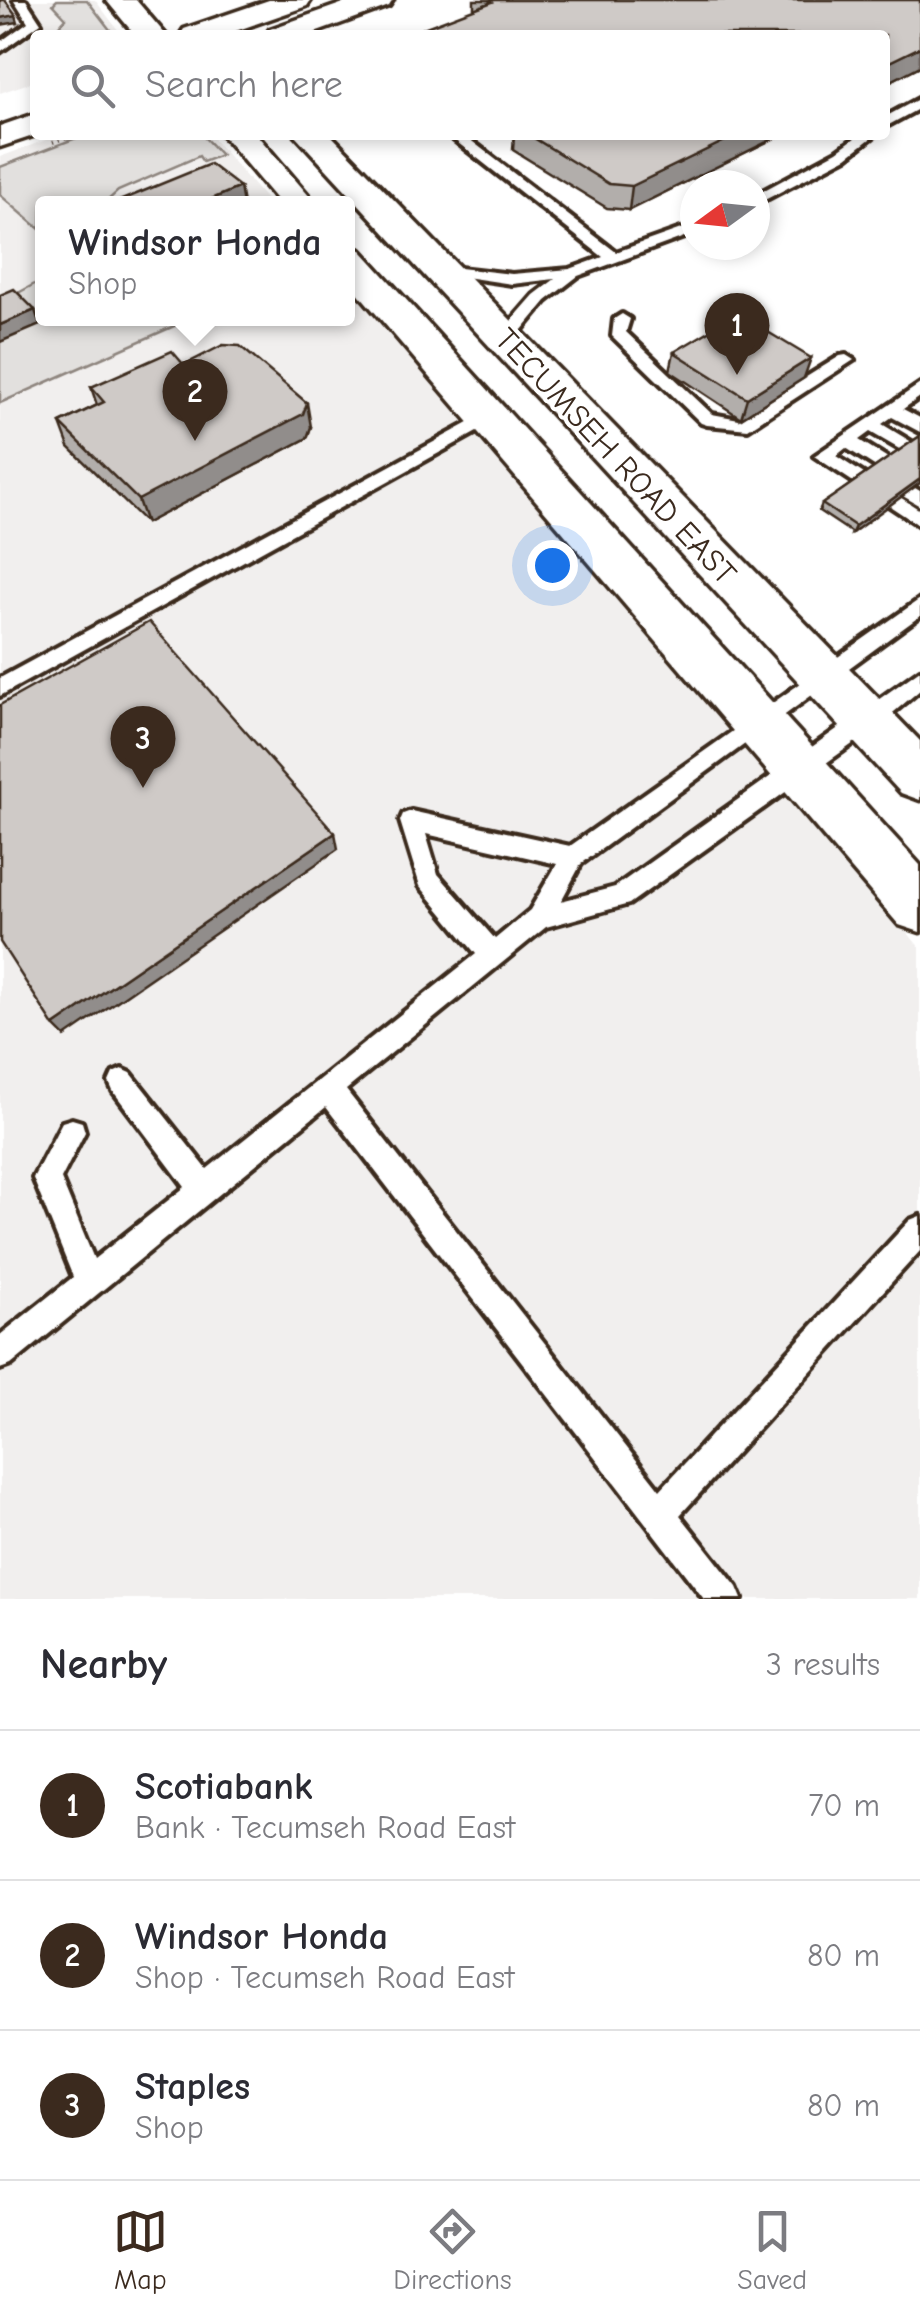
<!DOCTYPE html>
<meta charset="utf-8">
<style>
:root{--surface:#fff;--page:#f2f2f3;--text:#2b2b33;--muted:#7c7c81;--line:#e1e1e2;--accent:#3b2a1e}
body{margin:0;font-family:"Comic Neue",sans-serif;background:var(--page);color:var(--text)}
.compass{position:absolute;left:680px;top:170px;width:90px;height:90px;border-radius:50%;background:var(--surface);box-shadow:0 5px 15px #0003;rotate:255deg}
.you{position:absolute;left:552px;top:565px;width:35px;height:35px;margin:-25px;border:8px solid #fff;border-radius:50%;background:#1a73e8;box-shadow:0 0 0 15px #1a73e833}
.badge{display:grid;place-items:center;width:65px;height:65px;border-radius:50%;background:var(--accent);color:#fff;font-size:32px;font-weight:700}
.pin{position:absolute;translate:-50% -82px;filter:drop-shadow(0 2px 5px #0008)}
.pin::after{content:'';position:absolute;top:52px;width:35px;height:30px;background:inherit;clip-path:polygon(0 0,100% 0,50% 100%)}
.popup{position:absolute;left:35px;top:196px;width:320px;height:130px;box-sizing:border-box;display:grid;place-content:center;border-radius:10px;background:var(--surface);filter:drop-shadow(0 2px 8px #0005);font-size:32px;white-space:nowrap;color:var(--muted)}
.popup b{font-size:38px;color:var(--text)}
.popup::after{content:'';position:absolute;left:50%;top:100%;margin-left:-20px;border:20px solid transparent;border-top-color:var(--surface)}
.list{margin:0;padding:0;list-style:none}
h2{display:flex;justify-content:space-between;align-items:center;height:130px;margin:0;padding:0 40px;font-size:42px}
h2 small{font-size:32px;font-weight:400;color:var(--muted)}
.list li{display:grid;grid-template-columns:65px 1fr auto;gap:30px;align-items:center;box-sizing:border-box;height:150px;padding:0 40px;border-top:2px solid var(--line)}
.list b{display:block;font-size:38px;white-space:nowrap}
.list p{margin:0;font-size:32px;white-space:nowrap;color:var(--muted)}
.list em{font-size:32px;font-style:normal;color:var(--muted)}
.icon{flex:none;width:55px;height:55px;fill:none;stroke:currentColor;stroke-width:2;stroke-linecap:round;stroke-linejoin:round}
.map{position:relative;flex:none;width:920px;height:1599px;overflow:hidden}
.search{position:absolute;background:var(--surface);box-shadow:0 5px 15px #0003;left:30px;right:30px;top:30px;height:110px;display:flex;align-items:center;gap:25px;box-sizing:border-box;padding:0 35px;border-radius:10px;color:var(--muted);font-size:38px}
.sheet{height:580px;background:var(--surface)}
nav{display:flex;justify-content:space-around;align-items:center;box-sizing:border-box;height:140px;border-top:2px solid var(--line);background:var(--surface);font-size:28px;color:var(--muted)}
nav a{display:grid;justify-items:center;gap:5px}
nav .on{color:var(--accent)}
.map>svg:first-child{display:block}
.built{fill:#f1efee}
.green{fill:#e2e0de;stroke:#8e857e;stroke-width:2.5}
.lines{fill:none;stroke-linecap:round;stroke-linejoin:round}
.lane-casing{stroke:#3b2a1e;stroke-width:8}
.secondary-casing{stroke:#3b2a1e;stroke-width:7}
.path{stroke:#3b2a1e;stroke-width:4;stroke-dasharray:1 5;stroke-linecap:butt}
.lane{fill:#fff;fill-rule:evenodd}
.secondary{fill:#fff;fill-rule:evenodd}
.wall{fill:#b2aeab;stroke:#3b2a1e;stroke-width:2.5}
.shaded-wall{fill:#918d8b;stroke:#3b2a1e;stroke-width:2.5}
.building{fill:#cfcac7;stroke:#3b2a1e;stroke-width:2.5}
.labels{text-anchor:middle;stroke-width:8;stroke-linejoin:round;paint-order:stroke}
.far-street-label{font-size:32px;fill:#3b2a1e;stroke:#fff}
</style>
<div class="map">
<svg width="920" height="1599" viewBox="0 0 920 1599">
<rect width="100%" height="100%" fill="#fff"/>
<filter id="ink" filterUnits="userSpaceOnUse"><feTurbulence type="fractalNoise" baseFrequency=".01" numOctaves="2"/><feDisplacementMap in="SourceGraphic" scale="20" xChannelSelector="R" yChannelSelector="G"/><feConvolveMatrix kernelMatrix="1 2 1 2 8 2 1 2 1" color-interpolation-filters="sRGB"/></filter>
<g filter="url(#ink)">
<!-- built -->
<g class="built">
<polygon points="0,0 95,0 122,35 35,35 35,81 0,93"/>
<polygon points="59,135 210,135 269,203 42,204 42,318 348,318 348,248 353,246 920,948 920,1599 0,1599 0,157"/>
</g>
<!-- green -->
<g class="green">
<polygon points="57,0 87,0 114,35 51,35 66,18 53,4"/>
<polygon points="84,135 202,135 221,155 203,162 199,156 118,191 105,203 42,204 41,230 0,195 0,167"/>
<polygon points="42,280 42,318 190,319 0,403 0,303"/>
</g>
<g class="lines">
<defs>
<g id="lane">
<polygon points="14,0 26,0 41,23 0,52 0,42 28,22"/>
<polygon points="920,98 920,108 885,127 885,117"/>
<polygon points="448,135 464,135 616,252 695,224 695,233 578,276 546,301 511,343 499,343 499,335 534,295 555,279 512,284 438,273 430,268 433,265 512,274 570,269 603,257"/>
<polygon points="859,135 875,135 847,157 755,205 755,195 837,151"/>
<polygon points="622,314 630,319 626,332 712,414 739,419 840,356 846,355 854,360 748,429 707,425 701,423 612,336 614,319"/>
<polygon points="920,384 920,397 903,409 920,418 920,432 892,417 882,424 920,447 920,461 870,432 859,440 915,475 918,479 910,485 920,491 920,506 879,482 876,478 884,472 846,448 836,456 920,510 920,526 814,456"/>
<polygon points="489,412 495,414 495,422 0,696 0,678"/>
<path d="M920,599V616L581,864L561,901L615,887L920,670V690L875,728L629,904L546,927L346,1090L660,1490L910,1220L920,1216V1251L680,1515L737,1587L742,1599H704L326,1107L11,1365L0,1369V1335L73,1277L33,1178L62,1122L72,1119L82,1122L85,1132L61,1179L94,1259L185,1187L113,1091L109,1082L113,1073L122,1069L131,1073L207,1169L476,954L420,886L400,821L403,814L411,811L570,846ZM426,834L557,864L530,910L495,939L438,874Z"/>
</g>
<g id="secondary">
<polygon points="106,0 136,0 166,35 135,35"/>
<polygon points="269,0 311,0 307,6 224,35 180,35 184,29"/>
<polygon points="352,0 393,0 389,6 309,35 266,35 270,29"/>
<polygon points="35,114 36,135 0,147 0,126"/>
<polygon points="222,135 257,135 316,204 280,204"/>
<polygon points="295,135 331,135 920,741 920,800 901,793"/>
<polygon points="348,247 361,250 920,865 920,932 899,925 348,281"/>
</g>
</defs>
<!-- lane casing -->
<use href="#lane" class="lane-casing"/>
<!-- secondary casing -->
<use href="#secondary" class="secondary-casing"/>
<!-- path -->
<polyline class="path" points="53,142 72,135"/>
<!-- lane -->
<use href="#lane" class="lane"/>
<!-- secondary -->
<use href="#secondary" class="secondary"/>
</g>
<!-- wall -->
<g class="wall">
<polygon points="474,0 920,0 920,66 885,84 885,35 474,9"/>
<polygon points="514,135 781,135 629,210 607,208 513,150"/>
<polygon points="674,352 804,378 741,418 670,371"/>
<polygon points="184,365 311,427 307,438 146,523 69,447 60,423 97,405 91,387"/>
<polygon points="920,436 852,533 819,511 822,504"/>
</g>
<!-- shaded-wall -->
<g class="shaded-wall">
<polygon points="16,15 18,22 0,25 0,18"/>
<polygon points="920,47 920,66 885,84 885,64"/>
<polygon points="737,135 781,135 629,210 632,186"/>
<polygon points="240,187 243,204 200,204"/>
<polygon points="35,310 40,325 0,342 0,325"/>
<polygon points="811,358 804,378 741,418 747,398"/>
<polygon points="307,403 311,427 307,438 146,523 138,500"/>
<polygon points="920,479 920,483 852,533 855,526"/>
<polygon points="335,833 338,849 65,1037 54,1026"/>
</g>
<!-- building -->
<g class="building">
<polygon points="0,0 5,0 16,15 0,18"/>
<polygon points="488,0 920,0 920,47 885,64 885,35 405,35 492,2"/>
<polygon points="529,135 737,135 632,186 609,184"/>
<polygon points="210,164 240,187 200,204 112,204"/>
<polygon points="14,289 35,310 0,325 0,295"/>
<polygon points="738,314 811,358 747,398 674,352"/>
<polygon points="223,345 240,346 307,403 303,414 138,500 60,423 104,402 91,387 172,351 184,365"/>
<polygon points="920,436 920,479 855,526 822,504"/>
<polygon points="149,622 335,833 54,1026 0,942 0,705"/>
</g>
</g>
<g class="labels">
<!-- far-street labels -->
<g class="far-street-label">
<text transform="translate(616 456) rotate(47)" y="11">TECUMSEH ROAD EAST</text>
</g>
</g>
</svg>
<svg class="compass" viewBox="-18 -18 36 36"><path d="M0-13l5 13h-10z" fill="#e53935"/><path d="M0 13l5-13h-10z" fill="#7c7c81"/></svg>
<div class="you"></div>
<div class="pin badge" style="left:737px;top:375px">1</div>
<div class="pin badge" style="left:195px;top:441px">2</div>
<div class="popup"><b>Windsor Honda</b>Shop</div>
<div class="pin badge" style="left:143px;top:788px">3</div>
<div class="search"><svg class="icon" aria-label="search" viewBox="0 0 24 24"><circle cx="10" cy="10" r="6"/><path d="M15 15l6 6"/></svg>Search here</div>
</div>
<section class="sheet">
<h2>Nearby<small>3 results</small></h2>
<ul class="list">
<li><span class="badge">1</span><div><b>Scotiabank</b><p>Bank · Tecumseh Road East</p></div><em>70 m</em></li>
<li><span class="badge">2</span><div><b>Windsor Honda</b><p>Shop · Tecumseh Road East</p></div><em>80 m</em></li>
<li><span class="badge">3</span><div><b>Staples</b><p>Shop</p></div><em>80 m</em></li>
</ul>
</section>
<nav>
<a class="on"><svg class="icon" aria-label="map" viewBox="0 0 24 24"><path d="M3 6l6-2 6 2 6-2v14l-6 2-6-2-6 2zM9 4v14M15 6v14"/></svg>Map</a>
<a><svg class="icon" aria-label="directions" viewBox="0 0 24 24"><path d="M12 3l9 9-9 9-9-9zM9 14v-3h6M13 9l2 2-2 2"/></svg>Directions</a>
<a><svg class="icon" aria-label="saved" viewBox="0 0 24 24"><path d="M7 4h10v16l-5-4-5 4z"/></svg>Saved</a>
</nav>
